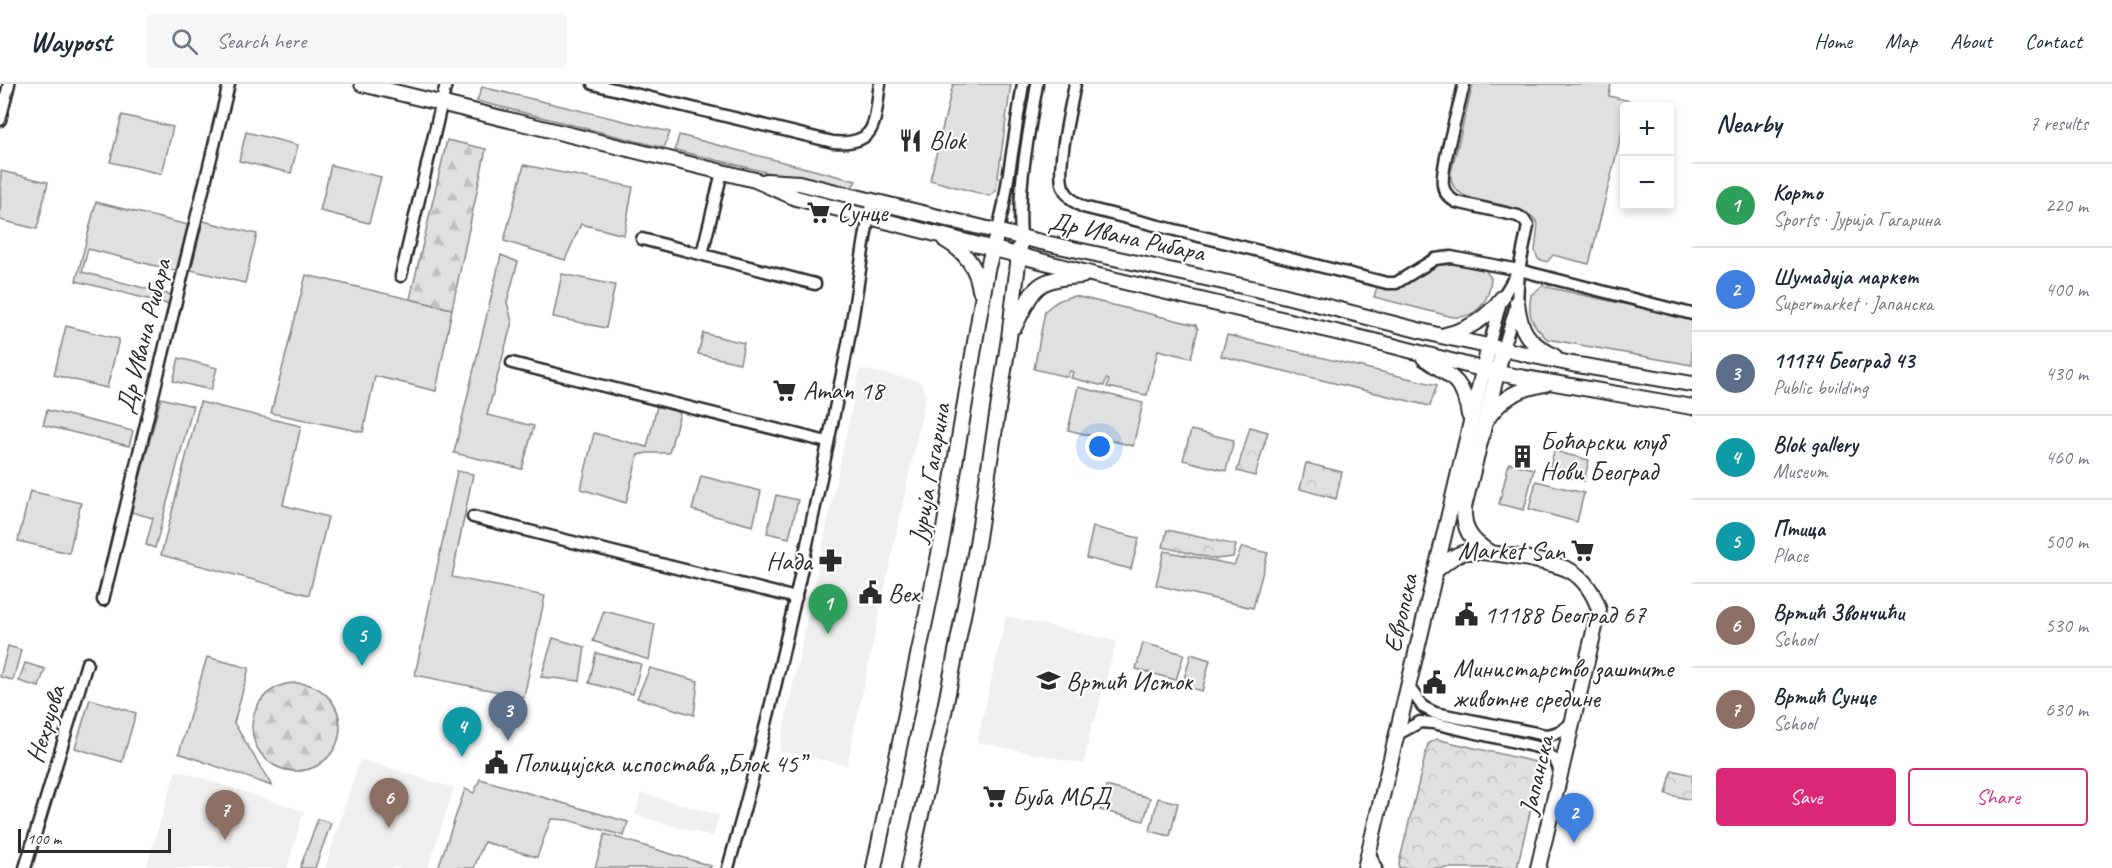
<!DOCTYPE html>
<meta charset="utf-8">
<style>
:root{--surface:#fff;--page:#f6f6f7;--text:#1f2937;--muted:#747a83;--line:#e0e1e3;--accent:#db2777}
body{margin:0;font-family:Caveat,sans-serif;background:var(--page);color:var(--text)}
.controls{position:absolute;right:18px;top:18px;display:grid;overflow:hidden;border-radius:6px;box-shadow:0 3px 9px #0003}
.controls button{width:54px;height:54px;display:grid;place-items:center;padding:0;border:0;border-bottom:2px solid var(--line);background:var(--surface);color:var(--text);font:30px sans-serif}
.scale{position:absolute;left:18px;bottom:15px;width:153px;box-sizing:border-box;padding-left:6px;border:3px solid #2b2b2b;border-top:0;font-size:16px;line-height:21px;white-space:nowrap;color:#2b2b2b;-webkit-text-stroke:4px #fff;paint-order:stroke}
.you{position:absolute;left:1100px;top:363px;width:21px;height:21px;margin:-15px;border:4px solid #fff;border-radius:50%;background:#1a73e8;box-shadow:0 0 0 9px #1a73e833}
.badge{display:grid;place-items:center;width:39px;height:39px;border-radius:50%;background:var(--accent);color:#fff;font-size:20px;font-weight:700}
.pin{position:absolute;translate:-50% -50px;filter:drop-shadow(0 2px 3px #0008)}
.pin::after{content:'';position:absolute;top:32px;width:21px;height:18px;background:inherit;clip-path:polygon(0 0,100% 0,50% 100%)}
.list{margin:0;padding:0;list-style:none}
h2{display:flex;justify-content:space-between;align-items:center;height:78px;margin:0;padding:0 24px;font-size:26px}
h2 small{font-size:20px;font-weight:400;color:var(--muted)}
.list li{display:grid;grid-template-columns:39px 1fr auto;gap:18px;align-items:center;box-sizing:border-box;height:84px;padding:0 24px;border-top:2px solid var(--line)}
.list b{display:block;font-size:22px;white-space:nowrap}
.list p{margin:0;font-size:20px;white-space:nowrap;color:var(--muted)}
.list em{font-size:20px;font-style:normal;color:var(--muted)}
.actions{display:flex;gap:12px;padding:18px 24px}
.actions a{flex:1;padding:14px 0;border:2px solid var(--accent);border-radius:6px;text-align:center;font-size:21px;color:var(--accent)}
.actions .main{background:var(--accent);color:#fff}
.icon{flex:none;width:33px;height:33px;fill:none;stroke:currentColor;stroke-width:2;stroke-linecap:round;stroke-linejoin:round}
.map{position:relative;flex:none;width:1692px;height:784px;overflow:hidden}
header{display:flex;align-items:center;gap:36px;box-sizing:border-box;height:84px;padding:0 30px;background:var(--surface);border-bottom:2px solid var(--line)}
header strong{font-size:28px}
nav{display:flex;gap:33px;margin-inline-start:auto;font-size:21px}
.search{width:420px;height:54px;background:var(--page);display:flex;align-items:center;gap:15px;box-sizing:border-box;padding:0 21px;border-radius:6px;color:var(--muted);font-size:22px}
main{display:flex}
aside{flex:1;background:var(--surface)}
.map>svg:first-child{display:block}
.built{fill:#efefef}
.green{fill:#e0e0e0;stroke:#868686;stroke-width:1.5}
.forest{fill:url(#forest-firs);stroke:#868686;stroke-width:1.5}
.park{fill:url(#park-crowns);stroke:#868686;stroke-width:1.5}
.lines{fill:none;stroke-linecap:round;stroke-linejoin:round}
.street-casing{stroke:#2b2b2b;stroke-width:15}
.secondary-casing{stroke:#2b2b2b;stroke-width:18}
.street{stroke:#fff;stroke-width:10}
.secondary{stroke:#fff;stroke-width:14}
.labels{text-anchor:middle;stroke-width:4.5;stroke-linejoin:round;paint-order:stroke}
.poi-label{font-size:26px;fill:#2b2b2b;stroke:#fff;text-anchor:start}
.street-label{font-size:26px;fill:#2b2b2b;stroke:#fff}
</style>
<header>
<strong>Waypost</strong>
<div class="search"><svg class="icon" aria-label="search" viewBox="0 0 24 24"><circle cx="10" cy="10" r="6"/><path d="M15 15l6 6"/></svg>Search here</div>
<nav><a>Home</a><a>Map</a><a>About</a><a>Contact</a></nav>
</header>
<main>
<div class="map">
<svg width="1692" height="784" viewBox="0 0 1692 784">
<defs>
<pattern id="forest-firs" width="22" height="20" patternUnits="userSpaceOnUse" patternTransform="scale(1.5)"><rect width="22" height="20" fill="#e0e0e0"/><path d="M5 1l3.5 6h-7zM16 11l3.5 6h-7z" fill="#c0c0c0"/></pattern>
<pattern id="park-crowns" width="20" height="18" patternUnits="userSpaceOnUse" patternTransform="scale(1.5)"><rect width="20" height="18" fill="#e0e0e0"/><path d="M2 6a3 3 0 1 1 6 0M12 15a3 3 0 1 1 6 0" fill="none" stroke="#c0c0c0"/></pattern>
</defs>
<rect width="100%" height="100%" fill="#fff"/>
<filter id="ink" filterUnits="userSpaceOnUse"><feTurbulence type="fractalNoise" baseFrequency=".0167" numOctaves="2"/><feDisplacementMap in="SourceGraphic" scale="12" xChannelSelector="R" yChannelSelector="G"/><feConvolveMatrix kernelMatrix="1 2 1 2 8 2 1 2 1" color-interpolation-filters="sRGB"/></filter>
<g filter="url(#ink)">
<!-- built -->
<g class="built">
<polygon points="860,285 916,296 921,299 926,311 847,681 779,667"/>
<polygon points="1006,532 1116,557 1095,637 1092,639 1084,680 977,658"/>
<polygon points="360,675 454,704 428,784 325,784"/>
<polygon points="176,686 304,727 287,784 146,784"/>
<polygon points="641,709 719,731 713,753 635,731"/>
</g>
<!-- green -->
<g class="green">
<polygon points="953,0 1011,0 996,107 989,112 930,96"/>
<path d="M1473,0H1611L1609,12L1630,17L1629,22H1624V40L1589,180L1553,171L1547,178L1538,175L1535,167L1538,140C1521,109 1446,129 1451,88Z"/>
<polygon points="482,3 670,48 664,64 477,17"/>
<polygon points="122,31 173,43 162,90 110,78"/>
<polygon points="246,48 298,61 291,89 239,77"/>
<polygon points="679,51 856,97 849,108 675,66"/>
<polygon points="331,81 381,93 369,139 320,127"/>
<polygon points="524,81 633,103 624,151 581,140 565,176 504,157"/>
<polygon points="1,87 48,98 37,145 0,136"/>
<polygon points="96,118 188,141 176,187 88,165 82,188 171,211 168,220 76,197"/>
<polygon points="203,137 257,150 245,199 191,186"/>
<polygon points="501,171 518,178 507,218 512,238 487,331 534,342 522,385 454,369"/>
<path d="M1460,179L1484,184L1491,194C1490,216 1477,235 1453,233L1374,213L1377,203L1392,204L1401,201L1439,181Z"/>
<polygon points="562,190 615,201 606,244 553,233"/>
<polygon points="306,191 452,225 436,307 375,292 363,348 271,329"/>
<path d="M1542,202L1692,235V281L1547,255C1532,240 1527,233 1531,211Z"/>
<path d="M1075,212L1196,241L1198,245L1191,274L1158,266L1147,311L1107,303L1109,296L1106,295L1104,302L1071,294L1073,288L1070,287L1067,293L1034,285L1045,227C1054,218 1063,213 1075,212Z"/>
<polygon points="66,242 119,255 107,304 54,291"/>
<polygon points="703,249 744,259 740,279 698,270"/>
<polygon points="1227,251 1437,301 1430,322 1221,272"/>
<polygon points="179,274 217,284 211,306 173,297"/>
<polygon points="1078,303 1143,319 1133,362 1068,346"/>
<polygon points="161,314 193,322 155,464 146,461 153,434 131,428"/>
<polygon points="200,318 301,342 283,421 328,433 309,511 161,471"/>
<polygon points="657,322 680,329 669,369 647,369 638,371 626,419 581,405 594,349 647,363"/>
<polygon points="47,326 133,347 129,362 43,341"/>
<polygon points="1191,346 1234,356 1226,387 1183,376"/>
<polygon points="1554,367 1589,376 1584,397 1549,388"/>
<polygon points="1509,379 1534,385 1524,426 1499,420"/>
<polygon points="457,387 473,390 452,493 545,512 524,613 415,591"/>
<polygon points="701,392 761,407 753,442 692,426"/>
<polygon points="1536,397 1584,409 1577,438 1529,425"/>
<polygon points="30,407 81,419 69,469 18,457"/>
<polygon points="776,411 798,416 789,454 767,449"/>
<polygon points="1093,443 1139,454 1131,485 1086,474"/>
<polygon points="1242,463 1268,469 1253,524 1156,501 1164,467 1234,481"/>
<polygon points="604,527 655,540 649,576 593,557"/>
<polygon points="553,554 585,563 580,597 541,593"/>
<polygon points="1143,559 1184,570 1176,596 1136,585"/>
<polygon points="8,562 21,566 13,596 0,593"/>
<polygon points="596,569 641,580 633,610 589,599"/>
<polygon points="1191,570 1210,576 1202,607 1182,602"/>
<polygon points="207,573 249,584 234,639 272,702 179,669"/>
<polygon points="650,584 698,597 694,631 637,614"/>
<polygon points="90,615 136,629 122,678 75,664"/>
<polygon points="480,695 628,738 624,752 568,736 551,735 537,773 484,758 474,784 438,784 465,705 474,709"/>
<polygon points="1106,702 1150,714 1144,737 1100,726"/>
<polygon points="1158,714 1178,719 1170,752 1150,747"/>
<polygon points="318,735 331,739 315,784 300,784"/>
<polygon points="605,750 711,782 710,784 595,784"/>
</g>
<!-- forest -->
<g class="forest">
<polygon points="447,56 486,65 452,225 410,215"/>
<circle cx="296" cy="643" r="44"/>
</g>
<!-- park -->
<g class="park">
<polygon points="1250,343 1268,348 1255,392 1237,387"/>
<polygon points="1306,379 1342,388 1336,415 1300,405"/>
<polygon points="1167,446 1236,461 1233,473 1215,475 1163,463"/>
<polygon points="25,579 45,585 39,603 19,597"/>
<polygon points="1436,655 1535,678 1540,685 1517,784 1399,784 1399,779 1428,660"/>
<polygon points="1672,686 1692,691 1692,716 1666,710"/>
</g>
<g class="lines">
<defs>
<g id="street">
<path d="M593,0L833,58C879,62 874,36 880,0"/>
<path d="M1075,0C1071,23 1056,83 1063,103C1067,112 1075,119 1083,123L1387,199H1396L1435,175L1451,173L1519,186L1692,230"/>
<path d="M1464,0C1460,20 1440,84 1443,101C1444,109 1449,114 1456,118L1518,132L1524,136L1528,142L1519,186L1517,218L1503,265"/>
<polyline points="0,36 9,0"/>
<polyline points="998,146 1004,120 1023,0"/>
<path d="M1021,153C1017,102 1029,50 1037,0"/>
<polyline points="642,155 815,200"/>
<polyline points="702,170 722,88"/>
<polyline points="401,192 446,0"/>
<polyline points="1489,262 1502,214 1517,189"/>
<polyline points="512,279 827,358"/>
<polyline points="473,433 796,514"/>
<polyline points="103,516 229,0"/>
<path d="M1408,602L1423,623L1435,629L1546,651C1558,650 1565,645 1573,637"/>
<polyline points="1396,651 1420,638 1433,639 1541,664 1555,676 1561,689"/>
<polyline points="1369,767 1376,784"/>
<polyline points="25,784 87,579"/>
<path d="M728,784C777,612 813,436 848,260C857,212 862,164 872,116"/>
</g>
<g id="secondary">
<polyline points="362,0 755,96 796,114 1095,191 1378,258 1497,289 1692,323"/>
<polyline points="766,97 799,99 1041,158 1278,210 1441,252 1572,280 1692,300"/>
<path d="M945,156C965,167 977,183 980,206"/>
<path d="M1517,218C1520,247 1527,258 1554,272"/>
<path d="M1015,242C1035,201 1036,195 1082,192"/>
<path d="M1445,251C1470,245 1487,234 1502,214"/>
<path d="M1424,274C1451,292 1464,297 1469,331"/>
<path d="M1487,335C1502,313 1519,305 1545,300"/>
<path d="M1489,468C1470,456 1463,445 1464,423L1503,265"/>
<path d="M1435,487C1443,481 1452,472 1462,469C1479,464 1553,478 1569,486C1584,494 1595,511 1599,526L1538,784"/>
<polyline points="874,784 943,451 987,186 995,157"/>
<polyline points="909,784 945,624 977,460 1009,254 1020,163"/>
<polyline points="1365,784 1489,262"/>
</g>
</defs>
<!-- street casing -->
<use href="#street" class="street-casing"/>
<!-- secondary casing -->
<use href="#secondary" class="secondary-casing"/>
<!-- street -->
<use href="#street" class="street"/>
<!-- secondary -->
<use href="#secondary" class="secondary"/>
</g>
</g>
<!-- icons -->
<defs>
<symbol id="restaurant-bare" viewBox="-9 -9 18 18"><path d="M-5-6h1v4h1v-4h1v4h1v-4h1v5L-1.5 .5V6h-2V.5L-5-1ZM5-6V6H3V1.5H1.5Q1.5-4 5-6Z" fill="#2b2b2b" stroke="#fff" stroke-width="2.5" paint-order="stroke"/></symbol>
<symbol id="supermarket-bare" viewBox="-9 -9 18 18"><path d="M-6-5.5h2.5l.6 2H6L4.5 2H-2.5L-4.4-4H-6ZM-1.5 3.2a1.3 1.3 0 1 0 .1 0ZM3 3.2a1.3 1.3 0 1 0 .1 0Z" fill="#2b2b2b" stroke="#fff" stroke-width="2.5" paint-order="stroke"/></symbol>
<symbol id="building-bare" viewBox="-9 -9 18 18"><path d="M-4-6H4V6H1V3H-1V6H-4ZM-2.5-4.3h1.7v1.8h-1.7ZM.8-4.3h1.7v1.8H.8ZM-2.5-1h1.7V.8h-1.7ZM.8-1h1.7V.8H.8Z" fill="#2b2b2b" stroke="#fff" stroke-width="2.5" paint-order="stroke"/></symbol>
<symbol id="pharmacy-bare" viewBox="-9 -9 18 18"><path d="M-2-6h4v4h4v4h-4v4h-4v-4h-4v-4h4Z" fill="#2b2b2b" stroke="#fff" stroke-width="2.5" paint-order="stroke"/></symbol>
<symbol id="civic-bare" viewBox="-9 -9 18 18"><path d="M-.6-6.5H3V-4.5H.6V-3L4-1V1h2V6H-6V1h2V-1L-.6-3ZM-1.2 2.5V6h2.4V2.5Z" fill="#2b2b2b" stroke="#fff" stroke-width="2.5" paint-order="stroke"/></symbol>
<symbol id="school-bare" viewBox="-9 -9 18 18"><path d="M0-5L7-2L0 1L-7-2ZM-4 1L0 2.5L4 1V4Q0 6-4 4Z" fill="#2b2b2b" stroke="#fff" stroke-width="2.5" paint-order="stroke"/></symbol>
</defs>
<g fill-rule="evenodd">
<use href="#restaurant-bare" x="894" y="40" width="33" height="33"/>
<use href="#supermarket-bare" x="802" y="112" width="33" height="33"/>
<use href="#supermarket-bare" x="768" y="290" width="33" height="33"/>
<use href="#building-bare" x="1506" y="356" width="33" height="33"/>
<use href="#supermarket-bare" x="1566" y="450" width="33" height="33"/>
<use href="#pharmacy-bare" x="814" y="460" width="33" height="33"/>
<use href="#civic-bare" x="854" y="492" width="33" height="33"/>
<use href="#civic-bare" x="1450" y="514" width="33" height="33"/>
<use href="#school-bare" x="1032" y="580" width="33" height="33"/>
<use href="#civic-bare" x="1418" y="582" width="33" height="33"/>
<use href="#civic-bare" x="480" y="662" width="33" height="33"/>
<use href="#supermarket-bare" x="978" y="696" width="33" height="33"/>
</g>
<g class="labels">
<!-- poi labels -->
<g class="poi-label">
<text x="929" y="65">Blok</text>
<text x="837" y="137">Сунце</text>
<text x="803" y="315">Aman 18</text>
<text x="1540" y="366">Боћарски клуб<tspan x="1540" dy="30">Нови Београд</tspan></text>
<text x="1565" y="475" text-anchor="end">Market San</text>
<text x="812" y="486" text-anchor="end">Нада</text>
<text x="888" y="518">Bex</text>
<text x="1484" y="539">11188 Београд 67</text>
<text x="1453" y="593">Министарство заштите<tspan x="1453" dy="30">животне средине</tspan></text>
<text x="1066" y="606">Вртић Исток</text>
<text x="514" y="688">Полицијска испостава „Блок 45”</text>
<text x="1012" y="721">Буба МБД</text>
</g>
<!-- street labels -->
<g class="street-label">
<text transform="translate(1127 152) rotate(12)" y="9">Др Ивана Рибара</text>
<text transform="translate(143 252) rotate(-76)" y="9">Др Ивана Рибара</text>
<text transform="translate(929 389) rotate(-80)" y="9">Јурија Гагарина</text>
<text transform="translate(1400 529) rotate(-77)" y="9">Европска</text>
<text transform="translate(45 640) rotate(-73)" y="9">Нехруова</text>
<text transform="translate(1536 691) rotate(-77)" y="9">Јапанска</text>
</g>
</g>
</svg>
<div class="controls">
<button>+</button>
<button>−</button>
</div>
<div class="scale">100 m</div>
<div class="you"></div>
<div class="pin badge" style="left:828px;top:550px;background:#2e9e5b">1</div>
<div class="pin badge" style="left:1574px;top:759px;background:#3f7fe0">2</div>
<div class="pin badge" style="left:508px;top:657px;background:#5c6f8a">3</div>
<div class="pin badge" style="left:462px;top:673px;background:#0f9aa8">4</div>
<div class="pin badge" style="left:362px;top:582px;background:#0f9aa8">5</div>
<div class="pin badge" style="left:389px;top:744px;background:#8d6e63">6</div>
<div class="pin badge" style="left:225px;top:756px;background:#8d6e63">7</div>
</div>
<aside>
<h2>Nearby<small>7 results</small></h2>
<ul class="list">
<li><span class="badge" style="background:#2e9e5b">1</span><div><b>Корто</b><p>Sports · Јурија Гагарина</p></div><em>220 m</em></li>
<li><span class="badge" style="background:#3f7fe0">2</span><div><b>Шумадија маркет</b><p>Supermarket · Јапанска</p></div><em>400 m</em></li>
<li><span class="badge" style="background:#5c6f8a">3</span><div><b>11174 Београд 43</b><p>Public building</p></div><em>430 m</em></li>
<li><span class="badge" style="background:#0f9aa8">4</span><div><b>Blok gallery</b><p>Museum</p></div><em>460 m</em></li>
<li><span class="badge" style="background:#0f9aa8">5</span><div><b>Птица</b><p>Place</p></div><em>500 m</em></li>
<li><span class="badge" style="background:#8d6e63">6</span><div><b>Вртић Звончићи</b><p>School</p></div><em>530 m</em></li>
<li><span class="badge" style="background:#8d6e63">7</span><div><b>Вртић Сунце</b><p>School</p></div><em>630 m</em></li>
</ul>
<div class="actions"><a class="main">Save</a><a>Share</a></div>
</aside>
</main>
